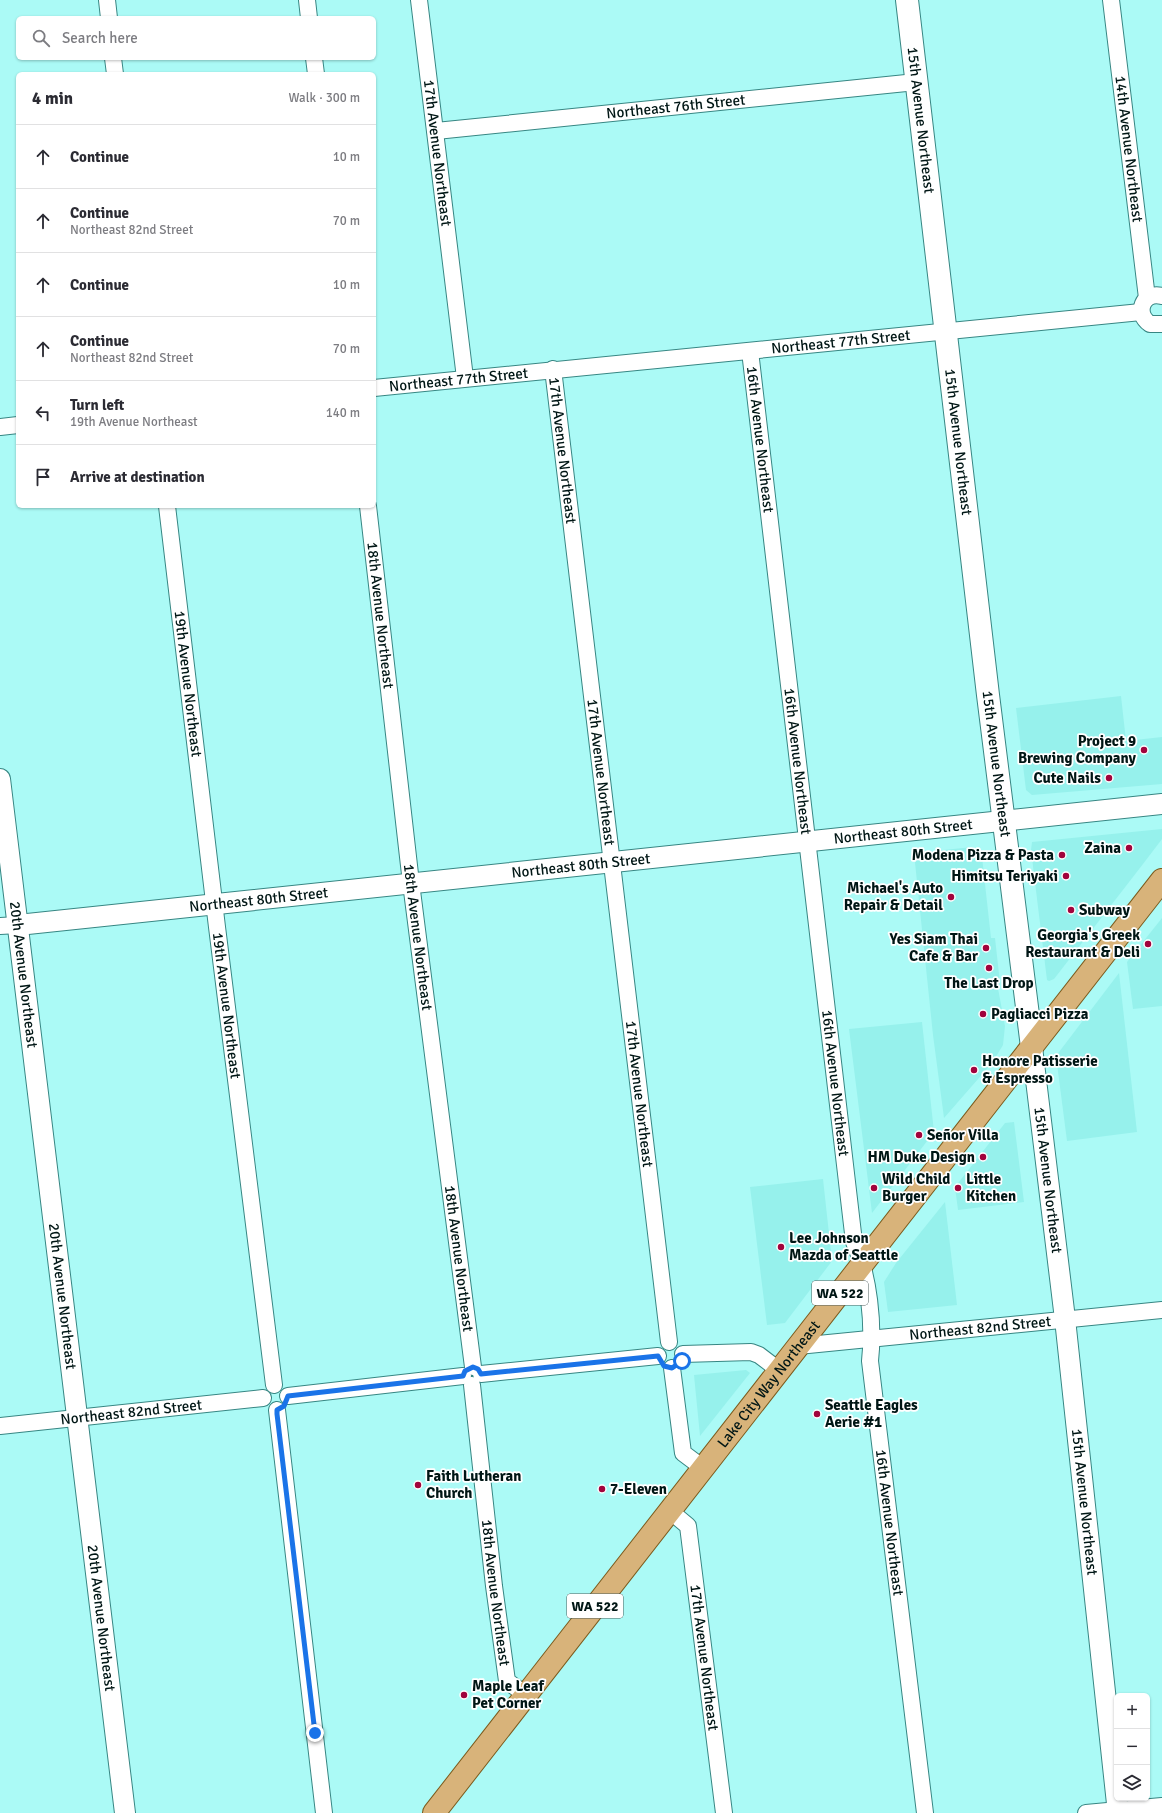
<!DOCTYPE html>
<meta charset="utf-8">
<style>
:root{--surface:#fff;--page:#f2f2f3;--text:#2b2b33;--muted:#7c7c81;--line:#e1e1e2}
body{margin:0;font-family:Signika,sans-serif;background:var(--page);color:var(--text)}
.controls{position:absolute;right:12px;bottom:12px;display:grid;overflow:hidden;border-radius:6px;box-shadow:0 1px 3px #0004}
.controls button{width:36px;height:36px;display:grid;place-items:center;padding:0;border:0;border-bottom:1px solid var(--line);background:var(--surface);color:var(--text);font:20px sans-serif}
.stop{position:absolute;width:12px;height:12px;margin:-9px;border:3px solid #1a73e8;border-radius:50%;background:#fff}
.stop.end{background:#1a73e8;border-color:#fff;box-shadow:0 1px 4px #0008}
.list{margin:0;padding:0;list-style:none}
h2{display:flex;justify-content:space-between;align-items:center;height:52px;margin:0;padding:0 16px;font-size:17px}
h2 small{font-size:13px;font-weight:400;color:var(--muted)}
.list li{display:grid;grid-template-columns:26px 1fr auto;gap:12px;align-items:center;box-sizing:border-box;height:64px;padding:0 16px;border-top:1px solid var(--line)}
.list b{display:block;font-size:15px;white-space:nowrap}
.list p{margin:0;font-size:13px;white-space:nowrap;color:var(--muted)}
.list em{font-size:13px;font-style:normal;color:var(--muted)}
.icon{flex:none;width:22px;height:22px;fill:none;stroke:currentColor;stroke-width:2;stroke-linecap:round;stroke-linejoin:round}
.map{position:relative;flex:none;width:1162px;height:1813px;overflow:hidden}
.search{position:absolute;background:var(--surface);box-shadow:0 1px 3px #0004;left:16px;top:16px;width:360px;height:44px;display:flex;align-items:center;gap:10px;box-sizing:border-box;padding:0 14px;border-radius:6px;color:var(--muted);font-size:15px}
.panel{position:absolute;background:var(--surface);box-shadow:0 1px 3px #0004;left:16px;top:72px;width:360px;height:436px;border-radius:6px}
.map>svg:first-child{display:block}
.built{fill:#96f1ec}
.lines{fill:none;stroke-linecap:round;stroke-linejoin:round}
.minor-casing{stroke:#378683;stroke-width:18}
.tertiary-casing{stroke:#378683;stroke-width:22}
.secondary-casing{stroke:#378683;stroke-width:24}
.primary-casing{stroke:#7c5b1d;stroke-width:24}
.minor{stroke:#fff;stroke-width:16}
.tertiary{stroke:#fff;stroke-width:20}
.secondary{stroke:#fff;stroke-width:22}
.primary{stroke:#d8b37a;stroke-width:22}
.route{stroke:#1a73e8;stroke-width:5}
.poi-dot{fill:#a1033c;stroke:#fff;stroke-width:1.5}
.labels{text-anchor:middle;stroke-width:3.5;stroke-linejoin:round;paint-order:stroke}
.shield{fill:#fff;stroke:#4c5c5b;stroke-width:1}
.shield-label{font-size:14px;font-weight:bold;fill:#001615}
.street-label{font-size:15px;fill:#001615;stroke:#fff}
.poi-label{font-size:15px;font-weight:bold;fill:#001615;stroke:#fff;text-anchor:start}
</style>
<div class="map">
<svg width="1162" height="1813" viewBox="0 0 1162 1813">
<rect width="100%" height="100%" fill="#abfaf6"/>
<!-- built -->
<g class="built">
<polygon points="1121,696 1126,741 1162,737 1162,784 1032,795 1026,790 1016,708"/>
<polygon points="1162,829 1162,839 1143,864 1054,979 1049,981 1047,980 1031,850 1032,842"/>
<polygon points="973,847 982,857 991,938 995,938 1000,983 997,983 1005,1026 1003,1045 992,1063 944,1118 933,1035 914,853"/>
<polygon points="1162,918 1162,1006 1133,1009 1127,962"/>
<polygon points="1119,973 1137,1132 1067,1141 1056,1056"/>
<polygon points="922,1022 934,1132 872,1213 849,1029"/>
<polygon points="1014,1122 1024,1202 958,1210 955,1187 1005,1123"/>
<polygon points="823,1179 832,1261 785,1323 767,1325 750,1187"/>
<polygon points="945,1202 957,1305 888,1312 884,1282 896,1263"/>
<polygon points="746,1370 750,1373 700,1436 694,1375"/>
</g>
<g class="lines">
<defs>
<g id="minor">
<polyline points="107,0 109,18"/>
<polyline points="307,0 309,18"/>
<path id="s1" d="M419,0L465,378"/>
<path id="s2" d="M1111,0L1147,298"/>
<polyline points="113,58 115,74"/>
<polyline points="314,58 316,74"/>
<path id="s3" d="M436,131L916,82"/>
<path d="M1162,296C1143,291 1134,313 1150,324H1162"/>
<path id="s4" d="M750,351L854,1242C869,1276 874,1324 870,1361L925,1813"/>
<path id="s5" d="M553,369L669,1342"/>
<path id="s6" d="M374,388L1141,312"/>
<polyline points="0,427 18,425"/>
<path id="s7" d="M167,506L217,927L274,1385"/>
<path id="s8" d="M368,506L411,883L473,1367"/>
<polyline points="0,926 18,925"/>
<path id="s9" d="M798,1346L1162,1310"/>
<polyline points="683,1354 751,1352 759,1355 780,1371"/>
<polyline points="672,1368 683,1453 703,1468"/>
<polyline points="481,1374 658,1356"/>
<path id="s10" d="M472,1385L494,1586L507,1681L526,1695"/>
<polyline points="288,1396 463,1376"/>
<polyline points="277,1410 324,1813"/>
<path id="s11" d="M0,1426L263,1398"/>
<path id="s12" d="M670,1511L688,1526L724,1813"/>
<polyline points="1086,1813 1162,1806"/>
</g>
<g id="tertiary">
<path id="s13" d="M0,779L125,1813"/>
<path id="s14" d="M18,925L1162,804"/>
<path id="s15" d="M1032,1047L1065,1319L1118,1813"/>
</g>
<g id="secondary">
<path id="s16" d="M907,0L988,695L1032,1047"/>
</g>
<g id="primary">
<path id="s17" d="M434,1813L1162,880"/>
</g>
</defs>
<!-- minor casing -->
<use href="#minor" class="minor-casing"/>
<!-- tertiary casing -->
<use href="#tertiary" class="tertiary-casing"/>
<!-- secondary casing -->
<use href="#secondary" class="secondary-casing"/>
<!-- primary casing -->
<use href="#primary" class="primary-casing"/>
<!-- minor -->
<use href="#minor" class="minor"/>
<!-- tertiary -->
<use href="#tertiary" class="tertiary"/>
<!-- secondary -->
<use href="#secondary" class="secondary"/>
<!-- primary -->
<use href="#primary" class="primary"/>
</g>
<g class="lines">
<!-- route -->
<polyline class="route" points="315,1733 277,1414 277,1410 284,1406 288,1396 463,1376 465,1371 473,1367 478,1369 481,1374 658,1356 664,1366 672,1368 682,1361"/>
</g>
<!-- markers -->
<g class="poi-dot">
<circle cx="1144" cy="750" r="4"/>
<circle cx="1109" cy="778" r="4"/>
<circle cx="1129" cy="848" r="4"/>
<circle cx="1062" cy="855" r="4"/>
<circle cx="1066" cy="876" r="4"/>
<circle cx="951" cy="897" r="4"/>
<circle cx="1071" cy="910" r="4"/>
<circle cx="1148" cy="944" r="4"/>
<circle cx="986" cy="948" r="4"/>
<circle cx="989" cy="968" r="4"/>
<circle cx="983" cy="1014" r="4"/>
<circle cx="974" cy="1070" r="4"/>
<circle cx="919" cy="1135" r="4"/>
<circle cx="983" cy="1157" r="4"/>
<circle cx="874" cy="1188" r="4"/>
<circle cx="958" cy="1188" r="4"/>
<circle cx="781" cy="1247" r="4"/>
<circle cx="817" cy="1414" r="4"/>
<circle cx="418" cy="1485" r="4"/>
<circle cx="602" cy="1489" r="4"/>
<circle cx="464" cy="1695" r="4"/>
</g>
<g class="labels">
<!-- shield labels -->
<g class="shield">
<rect x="812" y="1281" width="56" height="24" rx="3"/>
<rect x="567" y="1594" width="56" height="24" rx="3"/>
</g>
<g class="shield-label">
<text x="840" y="1298">WA 522</text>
<text x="595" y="1611">WA 522</text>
</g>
<!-- street labels -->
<g class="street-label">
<text dy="5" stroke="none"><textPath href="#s3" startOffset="241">Northeast 76th Street</textPath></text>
<text dy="5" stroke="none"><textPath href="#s16" startOffset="121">15th Avenue Northeast</textPath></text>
<text dy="5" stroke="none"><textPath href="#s2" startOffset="150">14th Avenue Northeast</textPath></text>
<text dy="5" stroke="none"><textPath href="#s1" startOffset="154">17th Avenue Northeast</textPath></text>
<text dy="5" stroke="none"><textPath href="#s6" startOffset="469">Northeast 77th Street</textPath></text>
<text dy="5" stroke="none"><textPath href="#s6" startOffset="85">Northeast 77th Street</textPath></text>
<text dy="5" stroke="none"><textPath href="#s4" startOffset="89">16th Avenue Northeast</textPath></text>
<text dy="5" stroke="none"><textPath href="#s16" startOffset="445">15th Avenue Northeast</textPath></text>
<text dy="5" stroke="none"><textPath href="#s5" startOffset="82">17th Avenue Northeast</textPath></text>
<text dy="5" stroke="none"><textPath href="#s8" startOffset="110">18th Avenue Northeast</textPath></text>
<text dy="5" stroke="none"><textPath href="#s7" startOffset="179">19th Avenue Northeast</textPath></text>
<text dy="5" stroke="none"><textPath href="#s4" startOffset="413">16th Avenue Northeast</textPath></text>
<text dy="5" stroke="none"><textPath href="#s16" startOffset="769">15th Avenue Northeast</textPath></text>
<text dy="5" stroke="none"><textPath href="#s5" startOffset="406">17th Avenue Northeast</textPath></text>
<text dy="5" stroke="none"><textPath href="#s14" startOffset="890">Northeast 80th Street</textPath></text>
<text dy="5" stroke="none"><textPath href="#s14" startOffset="566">Northeast 80th Street</textPath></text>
<text dy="5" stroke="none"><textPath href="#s14" startOffset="242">Northeast 80th Street</textPath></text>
<text dy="5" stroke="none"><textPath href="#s8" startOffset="434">18th Avenue Northeast</textPath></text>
<text dy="5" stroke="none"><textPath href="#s13" startOffset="197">20th Avenue Northeast</textPath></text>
<text dy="5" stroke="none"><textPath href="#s7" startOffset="503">19th Avenue Northeast</textPath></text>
<text dy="5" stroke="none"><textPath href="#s4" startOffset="737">16th Avenue Northeast</textPath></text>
<text dy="5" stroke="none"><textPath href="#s5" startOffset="730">17th Avenue Northeast</textPath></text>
<text dy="5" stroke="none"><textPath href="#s15" startOffset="134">15th Avenue Northeast</textPath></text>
<text dy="5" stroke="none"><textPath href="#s8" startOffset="758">18th Avenue Northeast</textPath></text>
<text dy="5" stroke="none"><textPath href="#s13" startOffset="521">20th Avenue Northeast</textPath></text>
<text dy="5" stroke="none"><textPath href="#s9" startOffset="183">Northeast 82nd Street</textPath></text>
<text dy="5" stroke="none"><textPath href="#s17" startOffset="544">Lake City Way Northeast</textPath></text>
<text dy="5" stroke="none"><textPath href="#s11" startOffset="132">Northeast 82nd Street</textPath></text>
<text dy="5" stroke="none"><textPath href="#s15" startOffset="458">15th Avenue Northeast</textPath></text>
<text dy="5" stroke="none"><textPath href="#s4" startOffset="1181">16th Avenue Northeast</textPath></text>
<text dy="5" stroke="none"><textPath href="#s10" startOffset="209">18th Avenue Northeast</textPath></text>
<text dy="5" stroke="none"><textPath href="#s13" startOffset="845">20th Avenue Northeast</textPath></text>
<text dy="5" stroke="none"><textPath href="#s12" startOffset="156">17th Avenue Northeast</textPath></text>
</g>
<!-- poi labels -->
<g class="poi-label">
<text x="1136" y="746" text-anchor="end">Project 9<tspan x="1136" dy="17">Brewing Company</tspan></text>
<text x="1101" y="783" text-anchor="end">Cute Nails</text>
<text x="1121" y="853" text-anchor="end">Zaina</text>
<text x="1054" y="860" text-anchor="end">Modena Pizza &amp; Pasta</text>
<text x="1058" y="881" text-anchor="end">Himitsu Teriyaki</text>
<text x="943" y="893" text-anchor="end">Michael's Auto<tspan x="943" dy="17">Repair &amp; Detail</tspan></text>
<text x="1079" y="915">Subway</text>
<text x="1140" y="940" text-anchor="end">Georgia's Greek<tspan x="1140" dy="17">Restaurant &amp; Deli</tspan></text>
<text x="978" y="944" text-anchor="end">Yes Siam Thai<tspan x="978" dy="17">Cafe &amp; Bar</tspan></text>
<text x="989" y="988" text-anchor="middle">The Last Drop</text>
<text x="991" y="1019">Pagliacci Pizza</text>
<text x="982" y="1066">Honore Patisserie<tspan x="982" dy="17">&amp; Espresso</tspan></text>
<text x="927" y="1140">Señor Villa</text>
<text x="975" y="1162" text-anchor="end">HM Duke Design</text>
<text x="882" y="1184">Wild Child<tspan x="882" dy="17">Burger</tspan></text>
<text x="966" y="1184">Little<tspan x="966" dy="17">Kitchen</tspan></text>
<text x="789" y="1243">Lee Johnson<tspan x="789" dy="17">Mazda of Seattle</tspan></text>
<text x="825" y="1410">Seattle Eagles<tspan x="825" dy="17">Aerie #1</tspan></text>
<text x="426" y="1481">Faith Lutheran<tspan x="426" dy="17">Church</tspan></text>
<text x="610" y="1494">7-Eleven</text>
<text x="472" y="1691">Maple Leaf<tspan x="472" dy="17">Pet Corner</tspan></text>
</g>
</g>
</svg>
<div class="controls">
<button>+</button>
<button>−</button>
<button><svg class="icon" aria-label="layers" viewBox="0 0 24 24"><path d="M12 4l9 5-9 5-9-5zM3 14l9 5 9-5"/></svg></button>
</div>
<div class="stop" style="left:682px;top:1361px"></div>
<div class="stop end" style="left:315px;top:1733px"></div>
<div class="search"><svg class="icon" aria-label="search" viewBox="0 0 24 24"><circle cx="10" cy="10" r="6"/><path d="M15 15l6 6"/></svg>Search here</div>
<section class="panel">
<h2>4 min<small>Walk · 300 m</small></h2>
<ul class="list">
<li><svg class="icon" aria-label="ahead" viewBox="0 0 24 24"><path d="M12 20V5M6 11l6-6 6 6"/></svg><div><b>Continue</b></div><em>10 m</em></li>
<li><svg class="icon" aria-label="ahead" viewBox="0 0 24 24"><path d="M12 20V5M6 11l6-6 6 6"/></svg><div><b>Continue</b><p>Northeast 82nd Street</p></div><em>70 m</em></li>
<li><svg class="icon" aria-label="ahead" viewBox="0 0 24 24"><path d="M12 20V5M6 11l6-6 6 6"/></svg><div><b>Continue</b></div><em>10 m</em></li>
<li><svg class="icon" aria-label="ahead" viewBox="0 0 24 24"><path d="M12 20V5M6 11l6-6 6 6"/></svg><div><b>Continue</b><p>Northeast 82nd Street</p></div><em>70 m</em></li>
<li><svg class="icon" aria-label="left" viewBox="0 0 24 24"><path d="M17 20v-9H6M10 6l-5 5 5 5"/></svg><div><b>Turn left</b><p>19th Avenue Northeast</p></div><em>140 m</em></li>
<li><svg class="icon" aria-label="arrive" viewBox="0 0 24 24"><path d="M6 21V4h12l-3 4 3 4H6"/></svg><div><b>Arrive at destination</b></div></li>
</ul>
</section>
</div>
